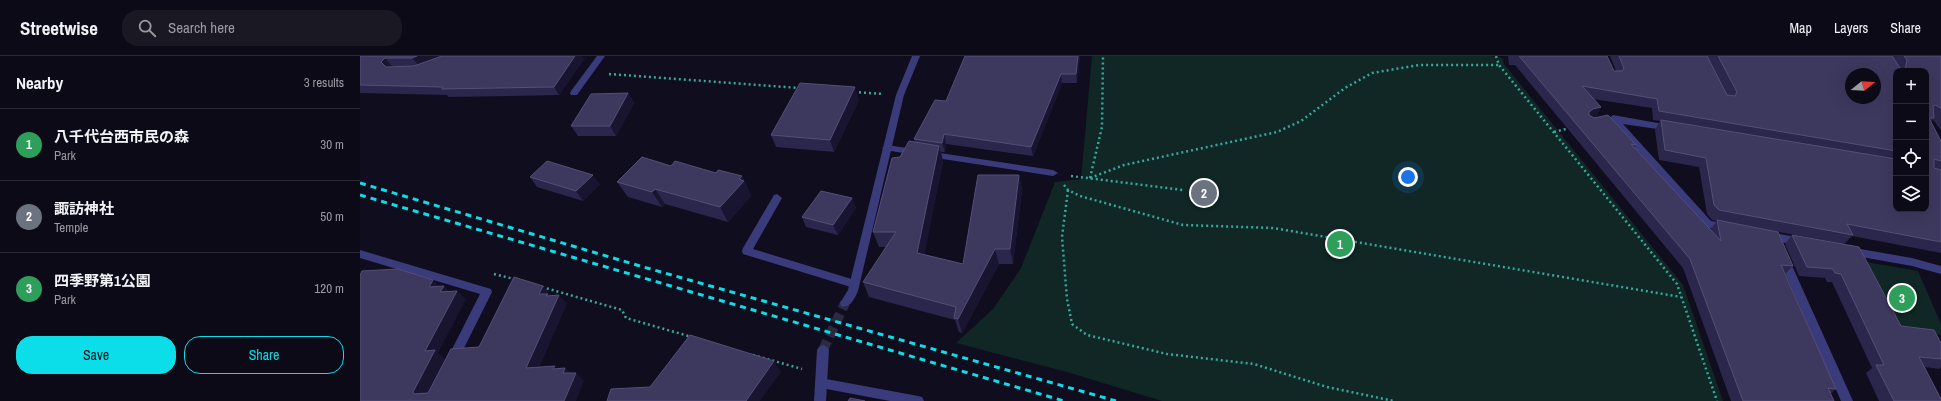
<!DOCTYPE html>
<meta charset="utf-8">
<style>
:root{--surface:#0b0a16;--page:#191823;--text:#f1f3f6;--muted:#9a9aa1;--line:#2b2b35;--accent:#0bdee9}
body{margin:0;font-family:"Archivo Narrow","Noto Sans JP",sans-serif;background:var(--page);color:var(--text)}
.controls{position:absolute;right:12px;top:12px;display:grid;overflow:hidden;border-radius:8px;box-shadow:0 4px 16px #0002}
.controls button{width:36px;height:36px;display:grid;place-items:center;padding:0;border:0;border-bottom:1px solid var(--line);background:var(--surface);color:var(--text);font:20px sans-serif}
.compass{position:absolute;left:1485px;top:12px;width:36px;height:36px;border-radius:50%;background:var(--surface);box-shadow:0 4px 16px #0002;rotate:72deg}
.you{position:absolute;left:1048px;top:121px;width:14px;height:14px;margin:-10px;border:3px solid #fff;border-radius:50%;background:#1a73e8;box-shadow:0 0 0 6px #1a73e833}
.badge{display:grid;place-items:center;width:26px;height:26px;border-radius:50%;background:var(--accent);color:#fff;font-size:13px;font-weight:700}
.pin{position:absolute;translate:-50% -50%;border:2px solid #fff;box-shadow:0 1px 4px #0006}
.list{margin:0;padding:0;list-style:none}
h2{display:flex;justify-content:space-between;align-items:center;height:52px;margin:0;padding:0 16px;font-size:17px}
h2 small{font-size:13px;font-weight:400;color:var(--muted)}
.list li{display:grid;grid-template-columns:26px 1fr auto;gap:12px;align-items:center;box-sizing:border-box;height:72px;padding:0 16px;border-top:1px solid var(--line)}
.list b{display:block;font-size:15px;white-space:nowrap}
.list p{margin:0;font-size:13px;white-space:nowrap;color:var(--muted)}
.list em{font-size:13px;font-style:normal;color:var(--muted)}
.actions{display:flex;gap:8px;padding:12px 16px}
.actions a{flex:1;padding:9px 0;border:1px solid var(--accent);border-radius:16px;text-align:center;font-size:14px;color:var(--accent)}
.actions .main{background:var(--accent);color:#111}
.icon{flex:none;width:22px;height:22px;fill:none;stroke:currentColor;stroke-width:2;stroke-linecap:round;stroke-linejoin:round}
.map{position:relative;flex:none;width:1581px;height:345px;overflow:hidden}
header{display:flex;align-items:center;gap:24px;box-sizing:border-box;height:56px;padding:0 20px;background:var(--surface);border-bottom:1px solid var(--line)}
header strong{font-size:19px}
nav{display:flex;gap:22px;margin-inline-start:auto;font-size:14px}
.search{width:280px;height:36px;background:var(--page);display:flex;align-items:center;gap:10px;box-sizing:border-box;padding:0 14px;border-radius:16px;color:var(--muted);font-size:15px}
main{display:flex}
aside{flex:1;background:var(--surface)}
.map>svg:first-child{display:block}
.green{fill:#102725}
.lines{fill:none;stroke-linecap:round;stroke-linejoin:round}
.minor-tunnel{stroke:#2c2a3f;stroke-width:10;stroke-dasharray:10 5;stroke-linecap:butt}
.path{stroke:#33aa9d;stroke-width:2.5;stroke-dasharray:2 3;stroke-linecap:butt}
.service{fill:#3a3b7b;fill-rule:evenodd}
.minor{fill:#3a3b7b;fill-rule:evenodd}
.tertiary{fill:#3a3b7b;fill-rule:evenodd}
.rail{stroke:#0bdee9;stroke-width:3;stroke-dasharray:6 5;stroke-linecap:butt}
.wall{fill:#2b264b;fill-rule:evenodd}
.shaded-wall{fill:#191531}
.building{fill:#3d385e;stroke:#544f77;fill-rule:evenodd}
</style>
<header>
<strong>Streetwise</strong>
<div class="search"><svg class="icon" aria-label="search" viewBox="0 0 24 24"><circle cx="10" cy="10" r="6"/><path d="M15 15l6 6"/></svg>Search here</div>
<nav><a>Map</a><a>Layers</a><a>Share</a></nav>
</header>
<main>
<aside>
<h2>Nearby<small>3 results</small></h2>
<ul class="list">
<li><span class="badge" style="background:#2e9e5b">1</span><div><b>八千代台西市民の森</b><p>Park</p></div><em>30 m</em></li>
<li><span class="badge" style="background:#6b7280">2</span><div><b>諏訪神社</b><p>Temple</p></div><em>50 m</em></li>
<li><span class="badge" style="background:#2e9e5b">3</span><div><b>四季野第1公園</b><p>Park</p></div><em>120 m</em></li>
</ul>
<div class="actions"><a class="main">Save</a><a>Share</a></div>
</aside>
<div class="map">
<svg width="1581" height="345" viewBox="0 0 1581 345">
<rect width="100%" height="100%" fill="#0f0d1e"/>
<!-- green -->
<g class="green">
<polygon points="732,0 1131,0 1143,2 1144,8 1323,229 1363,345 802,345 707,316 596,287 633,253 661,212 695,126 721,123"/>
<polygon points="1495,204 1558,215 1581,268 1581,279 1531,271"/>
</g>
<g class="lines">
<!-- minor-tunnel -->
<polyline class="minor-tunnel" points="463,294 485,247"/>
<!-- path -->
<g class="path">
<polyline points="1136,0 1139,9 1317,228 1357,345"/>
<polyline points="249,18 439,32"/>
<polyline points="494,36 523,38"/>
<polyline points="1194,76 1210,72"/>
<polyline points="711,120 823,134"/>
<polyline points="730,122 764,109 917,76 941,65 985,32 1012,17 1059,9 1139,9"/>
<polyline points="730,122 742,71 743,0"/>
<polyline points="704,129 708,134 720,140 823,169 913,172 1321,241"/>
<polyline points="708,134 702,181 707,243 712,268 727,279 807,298 894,308 967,331 1034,345"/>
<polyline points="134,218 154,223"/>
<polyline points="182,231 262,254 266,262 332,281"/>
<polyline points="393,299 442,313"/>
</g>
<!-- service -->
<g class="service">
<polygon points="417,138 422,142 393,193 498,225 499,228 498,231 494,232 383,198 382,195 383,192 414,139"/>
<polygon points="461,322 558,340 562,341 564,345 530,345 461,332 457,331 455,327 457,323"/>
</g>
<!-- minor -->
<g class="minor">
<polygon points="237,0 245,0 217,39 211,39 210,37 211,35"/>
<polygon points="1253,59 1314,70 1316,72 1311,75 1263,68 1351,165 1369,168 1370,171 1369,174 1365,175 1344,171 1251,66 1249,65 1248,63"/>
<polygon points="527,89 693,114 698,117 693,120 524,94 522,92"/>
<polygon points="1409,176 1442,182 1446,183 1447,186 1446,189 1442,190 1405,183 1404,180 1405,177"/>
<polygon points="1489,191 1552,202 1581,210 1581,218 1552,210 1485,198 1484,195 1485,192"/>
<polygon points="0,194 131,233 132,236 96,308 92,310 88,308 86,305 120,238 0,202"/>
<polygon points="1424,199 1428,200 1429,203 1493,345 1481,345 1419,203 1420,200"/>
</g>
<!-- tertiary -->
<g class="tertiary">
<path d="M552,0H560L544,39L498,235C495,242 490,253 481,250L480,247L488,234L536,39Z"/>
<polygon points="463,289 467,291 469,294 466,345 454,345 457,294 459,291"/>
</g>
<!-- rail -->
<g class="rail">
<polyline points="0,127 280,210 756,345"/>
<polyline points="0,139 704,345"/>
</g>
</g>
<!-- wall -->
<g class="wall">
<path d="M0,0L224,3L199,39L88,41L87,39L0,37ZM32,10H57H54L31,11Z"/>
<polygon points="605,0 720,0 720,1 717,27 702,27 673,100 586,88 585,96 581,96 583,105 564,198 603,208 659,119 662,134 653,208 639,208 602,277 599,276 595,264 509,241 503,226 526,191 519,191 513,176 540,101 555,86 554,83 586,45"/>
<path d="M1148,0H1247L1254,15H1256L1250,0H1581V74L1580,73L1573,64L1571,66L1581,85V197L1492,180L1484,188L1392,171L1433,210L1425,218L1476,333L1470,338L1474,345H1371L1323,212L1155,9H1149ZM1536,15L1566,153H1536ZM1233,43L1292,52L1293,64L1300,65L1295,74L1299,104L1339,111L1347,158L1352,164L1357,165L1350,174L1275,92L1276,89L1234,62L1236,61L1241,51Z"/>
<polygon points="268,37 274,47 256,80 218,80 211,70"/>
<polygon points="499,44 474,96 416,91 411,79"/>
<polygon points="311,110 382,120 391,140 368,166 305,148 302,151 268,141 257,126"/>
<polygon points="170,121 240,128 223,145 177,131"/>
<polygon points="492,142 496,152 478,179 446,171 442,161"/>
<polygon points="1432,179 1499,191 1541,270 1581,287 1581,311 1579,313 1565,311 1581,345 1519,345 1506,317 1512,312 1472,226 1467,226 1465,222 1439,220 1425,188"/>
</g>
<!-- shaded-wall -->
<g class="shaded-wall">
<polygon points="57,0 85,0 59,10 52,2"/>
<polygon points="215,0 222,0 224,3 199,39 194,31"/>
<polygon points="718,0 720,0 720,1 717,27 716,18"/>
<polygon points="25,2 32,10 28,14 21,6"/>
<polygon points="701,18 702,27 673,100 671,91"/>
<polygon points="495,31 499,44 474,96 470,84"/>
<polygon points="268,37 274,47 256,80 250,70"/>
<polygon points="1241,51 1236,61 1228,63 1229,56 1233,53"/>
<polygon points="584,78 586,88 585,96 582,87"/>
<polygon points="579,90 583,105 562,211 557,197"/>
<polygon points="233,119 240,128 223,145 216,135"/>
<polygon points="659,119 662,134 653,208 650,193"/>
<polygon points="382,120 391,140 368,166 360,151"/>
<polygon points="295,133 305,148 302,151 292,136"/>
<polygon points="492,142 496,152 478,179 473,169"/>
<polygon points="635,193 639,208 602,277 598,263"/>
<polygon points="73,224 82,233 84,230 93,239 90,245 69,231"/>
<polygon points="183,230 191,239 190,240 199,239 207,248 175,321 166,312 179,238"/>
<polygon points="97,235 106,243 78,297 85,303 64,344 54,338 53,336 65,295"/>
<polygon points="414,305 421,316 400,345 386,345"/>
<polygon points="205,312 214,321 203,317"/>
<polygon points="216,317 224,325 216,345 204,345"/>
</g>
<!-- building -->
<g class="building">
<polygon points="0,0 57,0 52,2 25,2 21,6 26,11 54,10 82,0 215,0 194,31 82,33 83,31 0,29"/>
<polygon points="605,0 718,0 716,18 701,18 671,91 584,78 582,87 554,83 575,44 586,45"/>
<path d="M1159,0H1247L1254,15H1262L1264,12L1259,0H1347L1367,39L1375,40L1377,36L1358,0H1532L1540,12L1545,14L1547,4L1544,0H1581V53L1579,51L1575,49L1573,50L1574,62H1569L1581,85V105L1574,103V112L1581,114V186L1487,168L1493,179L1359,154L1354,149L1346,102L1305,94L1301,64L1536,103V153H1566V15H1536V95L1299,55L1297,43L1222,30L1241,51L1233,53L1229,56V59L1234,62L1248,59L1276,89L1271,88L1361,185L1357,164L1418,176L1433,210L1421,209L1476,333L1468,332L1474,345H1383L1330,203ZM1491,18H1515V42H1491Z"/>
<polygon points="440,27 495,31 470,84 411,79"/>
<polygon points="268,37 250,70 211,70 231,38"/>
<polygon points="549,85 579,90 557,197 603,208 618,119 659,119 650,193 635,193 598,263 594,262 596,251 503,226 536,176 513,176 532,102 540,101"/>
<polygon points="282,101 311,110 315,105 356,117 358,114 382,120 379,123 384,125 360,151 295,133 292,136 257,126"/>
<polygon points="187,105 233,119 216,135 170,121"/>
<polygon points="461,135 492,142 473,169 442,161"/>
<polygon points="1432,179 1499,191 1541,270 1574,274 1581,287 1581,303 1559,301 1581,343 1581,345 1534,345 1516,309 1524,309 1481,218 1475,217 1473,213 1447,211"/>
<polygon points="38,213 73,224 69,231 84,230 80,236 97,235 65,295 75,294 53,336 54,338 68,337 91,293 119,291 154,221 183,230 179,238 188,238 186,240 199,239 166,312 195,310 193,313 205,312 203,317 216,317 204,345 0,345 0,219 2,215"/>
<polygon points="330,279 414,305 386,345 247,345 251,333 290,331"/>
<polygon points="490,342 505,345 488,345"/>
</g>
</svg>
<div class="controls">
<button>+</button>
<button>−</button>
<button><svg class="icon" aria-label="locate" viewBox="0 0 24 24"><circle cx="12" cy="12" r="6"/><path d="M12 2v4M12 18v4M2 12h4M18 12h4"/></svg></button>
<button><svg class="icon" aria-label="layers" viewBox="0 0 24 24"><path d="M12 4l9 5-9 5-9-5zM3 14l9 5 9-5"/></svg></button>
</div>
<svg class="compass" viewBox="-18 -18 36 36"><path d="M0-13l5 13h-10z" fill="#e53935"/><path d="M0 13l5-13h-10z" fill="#9a9aa1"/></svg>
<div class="you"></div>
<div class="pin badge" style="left:980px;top:188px;background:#2e9e5b">1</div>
<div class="pin badge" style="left:844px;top:137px;background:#6b7280">2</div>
<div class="pin badge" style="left:1542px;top:242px;background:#2e9e5b">3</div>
</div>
</main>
